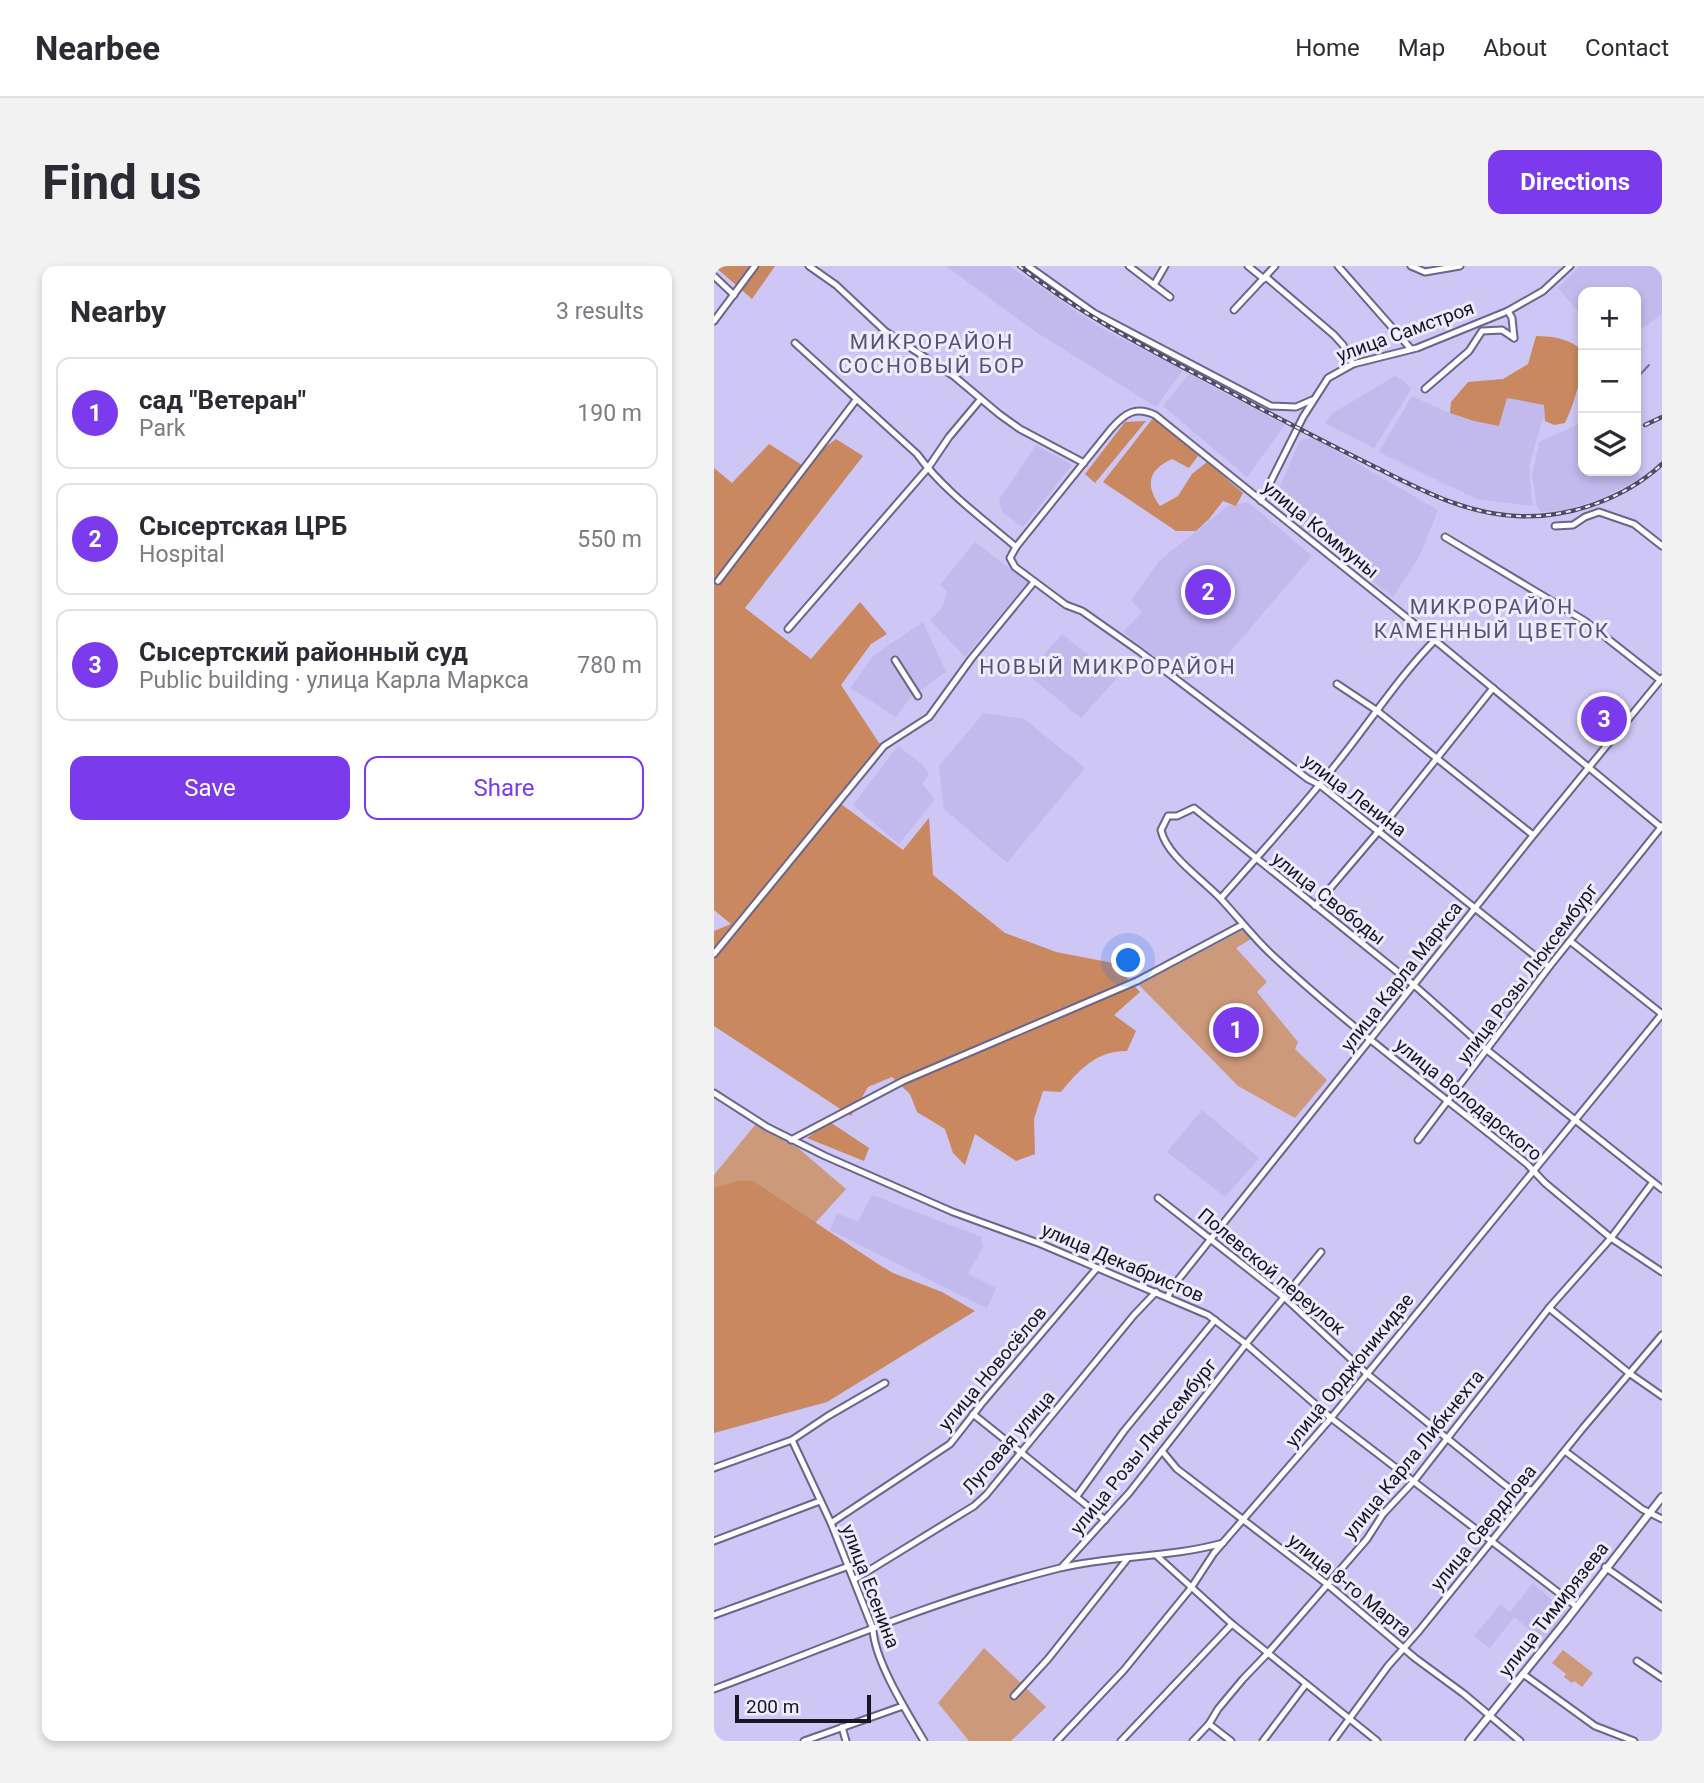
<!DOCTYPE html>
<meta charset="utf-8">
<style>
:root{--surface:#fff;--page:#f2f2f3;--text:#2b2b33;--muted:#7c7c81;--line:#e1e1e2;--accent:#7c3aed}
body{margin:0;font-family:Roboto,sans-serif;background:var(--page);color:var(--text)}
.controls{position:absolute;right:21px;top:21px;display:grid;overflow:hidden;border-radius:14px;box-shadow:0 4px 10px #0003}
.controls button{width:63px;height:63px;display:grid;place-items:center;padding:0;border:0;border-bottom:2px solid var(--line);background:var(--surface);color:var(--text);font:35px sans-serif}
.scale{position:absolute;left:21px;bottom:18px;width:136px;box-sizing:border-box;padding-left:7px;border:4px solid #181525;border-top:0;font-size:19px;line-height:24px;white-space:nowrap;color:#181525;-webkit-text-stroke:5px #eeebfe;paint-order:stroke}
.you{position:absolute;left:415px;top:695px;width:24px;height:24px;margin:-18px;border:5px solid #fff;border-radius:50%;background:#1a73e8;box-shadow:0 0 0 10px #1a73e833}
.badge{display:grid;place-items:center;width:46px;height:46px;border-radius:50%;background:var(--accent);color:#fff;font-size:23px;font-weight:700}
.pin{position:absolute;translate:-50% -50%;border:4px solid #fff;box-shadow:0 2px 7px #0006}
.list{margin:0;padding:0;list-style:none}
h2{display:flex;justify-content:space-between;align-items:center;height:91px;margin:0;padding:0 28px;font-size:30px}
h2 small{font-size:23px;font-weight:400;color:var(--muted)}
.list li{display:grid;grid-template-columns:46px 1fr auto;gap:21px;align-items:center;box-sizing:border-box;height:112px;margin:0 14px 14px;padding:0 14px;border:2px solid var(--line);border-radius:14px}
.list b{display:block;font-size:26px;white-space:nowrap}
.list p{margin:0;font-size:23px;white-space:nowrap;color:var(--muted)}
.list em{font-size:23px;font-style:normal;color:var(--muted)}
.actions{display:flex;gap:14px;padding:21px 28px}
.actions a{flex:1;padding:16px 0;border:2px solid var(--accent);border-radius:14px;text-align:center;font-size:24px;color:var(--accent)}
.actions .main{background:var(--accent);color:#fff}
.icon{flex:none;width:38px;height:38px;fill:none;stroke:currentColor;stroke-width:2;stroke-linecap:round;stroke-linejoin:round}
.map{position:relative;flex:none;width:948px;height:1475px;overflow:hidden;border-radius:14px}
header{display:flex;align-items:center;gap:42px;box-sizing:border-box;height:98px;padding:0 35px;background:var(--surface);border-bottom:2px solid var(--line)}
header strong{font-size:33px}
nav{display:flex;gap:38px;margin-inline-start:auto;font-size:24px}
.intro{display:flex;align-items:center;justify-content:space-between;box-sizing:border-box;height:168px;padding:0 42px}
h1{margin:0;font-size:49px}
.button{padding:18px 32px;border-radius:14px;background:var(--accent);color:#fff;font-size:24px;font-weight:700}
main{display:flex;gap:42px;padding:0 42px}
aside{flex:1;background:var(--surface);border-radius:14px;box-shadow:0 4px 10px #0003}
.map>svg:first-child{display:block}
.built{fill:#c2b9ed}
.green{fill:#cc997a}
.forest{fill:#c9885f}
.lines{fill:none;stroke-linecap:round;stroke-linejoin:round}
.stream{stroke:#766ca0;stroke-width:2}
.minor-casing{stroke:#6b648c;stroke-width:9}
.major-casing{stroke:#6b648c;stroke-width:10}
.minor{stroke:#fff;stroke-width:5}
.major{stroke:#fff;stroke-width:6}
.rail-casing{stroke:#514c65;stroke-width:4.5}
.rail{stroke:#eeebfe;stroke-width:2;stroke-dasharray:5;stroke-linecap:butt}
.labels{text-anchor:middle;stroke-width:6;stroke-linejoin:round;paint-order:stroke}
.street-label{font-size:19px;fill:#181525;stroke:#eeebfe}
.neighbourhood-label{font-size:21px;letter-spacing:2px;fill:#595178;stroke:#eeebfe}
</style>
<header>
<strong>Nearbee</strong>
<nav><a>Home</a><a>Map</a><a>About</a><a>Contact</a></nav>
</header>
<div class="intro"><h1>Find us</h1><a class="button">Directions</a></div>
<main>
<aside>
<h2>Nearby<small>3 results</small></h2>
<ul class="list">
<li><span class="badge">1</span><div><b>сад &quot;Ветеран&quot;</b><p>Park</p></div><em>190 m</em></li>
<li><span class="badge">2</span><div><b>Сысертская ЦРБ</b><p>Hospital</p></div><em>550 m</em></li>
<li><span class="badge">3</span><div><b>Сысертский районный суд</b><p>Public building · улица Карла Маркса</p></div><em>780 m</em></li>
</ul>
<div class="actions"><a class="main">Save</a><a>Share</a></div>
</aside>
<div class="map">
<svg width="948" height="1475" viewBox="0 0 948 1475">
<rect width="100%" height="100%" fill="#cec6f4"/>
<!-- built -->
<g class="built">
<polygon points="232,0 295,0 387,62 469,104 442,141 319,64"/>
<polygon points="866,0 939,0 948,10 948,48 922,67 922,26 869,26 869,51 844,22"/>
<polygon points="475,108 571,159 533,211 449,140"/>
<polygon points="681,110 690,115 697,123 660,182 611,157 619,147"/>
<polygon points="698,130 728,144 760,155 785,160 793,132 830,139 830,149 815,199 818,240 762,233 665,186"/>
<polygon points="869,156 869,205 922,205 922,202 927,213 883,234 853,244 827,246 823,240 818,210 825,176"/>
<polygon points="599,172 724,244 705,291 679,331 568,245 564,225 586,174"/>
<polygon points="322,179 358,199 309,261 288,246 285,234"/>
<polygon points="534,236 598,290 509,394 472,415 409,366 428,346 417,334 446,294 514,240"/>
<polygon points="261,276 314,316 251,391 216,354 229,341 233,325 226,319"/>
<polygon points="209,356 232,406 197,431 182,451 136,422 159,390"/>
<polygon points="348,368 403,412 367,452 313,408"/>
<polygon points="270,447 310,453 371,502 293,597 230,543 225,500"/>
<polygon points="184,480 209,499 215,508 208,518 221,533 185,578 139,539"/>
<polygon points="488,844 545,892 511,931 453,886"/>
<polygon points="158,929 267,971 269,981 254,1008 282,1022 273,1042 116,964 123,947 144,956"/>
<polygon points="819,1317 852,1346 829,1375 800,1351 776,1382 760,1370 787,1338 796,1346"/>
</g>
<!-- green -->
<g class="green">
<polygon points="529,664 537,673 522,682 553,716 543,726 584,776 581,783 613,814 581,852 524,820 425,719"/>
<polygon points="41,859 84,882 132,923 94,965 0,1021 0,909"/>
<polygon points="270,1382 332,1441 297,1475 255,1475 224,1437"/>
<polygon points="849,1384 879,1407 868,1421 860,1415 858,1417 850,1411 852,1408 838,1397"/>
</g>
<!-- forest -->
<g class="forest">
<polygon points="0,0 61,0 38,33"/>
<path d="M822,70C840,70 856,73 869,85C869,108 861,136 851,157L840,159L831,155L830,139L793,132L785,160L760,155L736,147L737,136L754,116L789,113L814,98Z"/>
<path d="M439,152L462,167L484,190L475,202L458,193C434,204 431,219 446,240L464,230L478,208L493,196L529,227L522,240L509,235L495,253L482,265H462L389,216Z"/>
<polygon points="432,155 381,217 371,208 411,156"/>
<path d="M122,173L149,190L31,342L97,393L146,336L173,368L157,378L127,419L165,477L170,479L127,538L189,584L215,552L219,609L291,667L342,686L399,697L426,726L400,749L422,765L413,785C383,784 365,804 347,826L329,825L320,853L321,888L302,895L261,868L251,899L239,887L231,863L203,846L196,828L178,811L154,821L137,850L0,760V665L17,658L0,644V202L18,217L55,178L88,199Z"/>
<polygon points="116,856 155,882 150,895 93,872"/>
<polygon points="24,915 39,915 164,998 179,1007 228,1026 261,1045 113,1136 0,1167 0,922"/>
</g>
<g class="lines">
<!-- stream -->
<polyline class="stream" points="922,113 935,99"/>
<defs>
<g id="minor">
<polyline points="95,0 122,19 171,65 241,111 285,148 306,163 370,197"/>
<polyline points="314,0 380,47 557,140 582,141 598,134"/>
<polyline points="415,0 456,31"/>
<polyline points="534,0 550,13"/>
<polyline points="624,0 697,83"/>
<polyline points="697,0 711,6 746,0"/>
<polyline points="0,10 20,29"/>
<polyline points="552,11 620,69 629,79 639,98"/>
<polyline points="440,19 451,0"/>
<polyline points="520,44 561,0"/>
<polyline points="794,45 798,52 800,72"/>
<polyline points="0,55 41,0"/>
<path d="M81,77L203,188C229,224 268,252 302,281"/>
<polyline points="711,123 755,85 768,65 788,64 800,72"/>
<polyline points="547,235 589,151 614,112 639,98 703,82 794,45 829,25 856,0"/>
<polyline points="841,260 859,259 871,251 885,246 920,258 948,280"/>
<polyline points="731,271 871,355 946,414"/>
<polyline points="4,315 142,134"/>
<polyline points="74,363 214,202 235,171 266,134"/>
<polyline points="181,394 204,430"/>
<polyline points="623,418 662,444 819,569"/>
<path d="M507,632C546,588 586,544 623,497C656,456 684,412 721,374"/>
<polyline points="601,640 664,566 779,422"/>
<polyline points="856,675 948,748"/>
<polyline points="0,688 170,480 215,451 257,393 320,316"/>
<path d="M835,701L606,519L594,513L425,385L368,345L352,339L301,301L296,292L302,281L397,163C411,147 421,140 441,149L723,376L948,562"/>
<polyline points="0,827 53,861 111,890 239,946 327,978 494,1049 532,1078 617,1152 862,1340"/>
<polyline points="77,874 189,815 423,715 528,659"/>
<polyline points="704,874 835,701 948,560"/>
<path d="M948,923L773,784L700,719L480,542L463,550H454L447,564C452,589 488,613 506,632C523,650 538,670 556,687C637,763 727,828 813,898L831,917L897,972L948,1006"/>
<polyline points="444,932 570,1031 652,1107 786,1215 795,1222 819,1224"/>
<polyline points="454,1030 460,1019 817,572 948,412"/>
<polyline points="835,1042 915,1107 948,1130"/>
<polyline points="259,1148 391,1254"/>
<path d="M78,1174L117,1257L159,1363C160,1394 194,1448 210,1475"/>
<polyline points="448,1185 463,1203 613,1318 701,1392 750,1428 806,1475"/>
<polyline points="851,1185 928,1243 948,1253"/>
<polyline points="0,1202 78,1174 114,1150 171,1117"/>
<polyline points="363,1230 410,1165 501,1054"/>
<polyline points="117,1257 236,1178 269,1136 383,1002"/>
<polyline points="0,1275 106,1235"/>
<polyline points="443,1290 518,1358 663,1475"/>
<polyline points="348,1301 415,1227 532,1078 607,986"/>
<polyline points="891,1301 948,1341"/>
<polyline points="141,1313 260,1240 272,1229 420,1049 442,1026"/>
<polyline points="0,1349 135,1300"/>
<polyline points="923,1395 948,1412"/>
<polyline points="809,1408 881,1460 920,1475"/>
<path d="M0,1423C114,1381 228,1331 346,1302C400,1289 456,1292 509,1277"/>
<polyline points="300,1430 334,1393 414,1292"/>
<polyline points="495,1458 517,1475"/>
<polyline points="128,1461 132,1475"/>
<polyline points="90,1475 189,1440"/>
<polyline points="343,1475 410,1404 477,1322 500,1287 617,1152 948,748"/>
<polyline points="407,1475 518,1358"/>
<polyline points="479,1475 495,1458 504,1443 529,1413 554,1387 653,1273 669,1248 700,1215 835,1042 897,972 939,916"/>
<polyline points="549,1475 592,1418"/>
<polyline points="619,1475 674,1400 705,1365 869,1162 948,1069"/>
</g>
<polyline id="major" points="755,1475 851,1356 948,1231"/>
</defs>
<!-- minor casing -->
<use href="#minor" class="minor-casing"/>
<!-- major casing -->
<use href="#major" class="major-casing"/>
<!-- minor -->
<use href="#minor" class="minor"/>
<!-- major -->
<use href="#major" class="major"/>
<defs>
<g id="rail">
<path d="M305,0C373,54 451,91 527,132C571,156 615,178 659,200C706,223 748,247 802,250C853,253 911,233 948,198"/>
<polyline points="931,159 948,151"/>
</g>
</defs>
<!-- rail casing -->
<use href="#rail" class="rail-casing"/>
<!-- rail -->
<use href="#rail" class="rail"/>
</g>
<g class="labels">
<!-- street labels -->
<g class="street-label">
<text transform="translate(691 65) rotate(-20)" y="7">улица Самстроя</text>
<text transform="translate(607 263) rotate(39)" y="7">улица Коммуны</text>
<text transform="translate(641 529) rotate(37)" y="7">улица Ленина</text>
<text transform="translate(615 632) rotate(38)" y="7">улица Свободы</text>
<text transform="translate(813 707) rotate(-53)" y="7">улица Розы Люксембург</text>
<text transform="translate(687 710) rotate(-52)" y="7">улица Карла Маркса</text>
<text transform="translate(755 833) rotate(39)" y="7">улица Володарского</text>
<text transform="translate(409 996) rotate(23)" y="7">улица Декабристов</text>
<text transform="translate(558 1005) rotate(40)" y="7">Полевской переулок</text>
<text transform="translate(278 1102) rotate(-50)" y="7">улица Новосёлов</text>
<text transform="translate(635 1104) rotate(-51)" y="7">улица Орджоникидзе</text>
<text transform="translate(294 1176) rotate(-49)" y="7">Луговая улица</text>
<text transform="translate(429 1180) rotate(-51)" y="7">улица Розы Люксембург</text>
<text transform="translate(699 1188) rotate(-51)" y="7">улица Карла Либкнехта</text>
<text transform="translate(769 1261) rotate(-51)" y="7">улица Свердлова</text>
<text transform="translate(636 1319) rotate(39)" y="7">улица 8-го Марта</text>
<text transform="translate(157 1320) rotate(69)" y="7">улица Есенина</text>
<text transform="translate(839 1343) rotate(-52)" y="7">улица Тимирязева</text>
</g>
<!-- neighbourhood labels -->
<g class="neighbourhood-label">
<text x="218" y="83">МИКРОРАЙОН<tspan x="218" dy="24">СОСНОВЫЙ БОР</tspan></text>
<text x="778" y="348">МИКРОРАЙОН<tspan x="778" dy="24">КАМЕННЫЙ ЦВЕТОК</tspan></text>
<text x="394" y="408">НОВЫЙ МИКРОРАЙОН</text>
</g>
</g>
</svg>
<div class="controls">
<button>+</button>
<button>−</button>
<button><svg class="icon" aria-label="layers" viewBox="0 0 24 24"><path d="M12 4l9 5-9 5-9-5zM3 14l9 5 9-5"/></svg></button>
</div>
<div class="scale">200 m</div>
<div class="you"></div>
<div class="pin badge" style="left:522px;top:764px">1</div>
<div class="pin badge" style="left:494px;top:326px">2</div>
<div class="pin badge" style="left:890px;top:453px">3</div>
</div>
</main>
